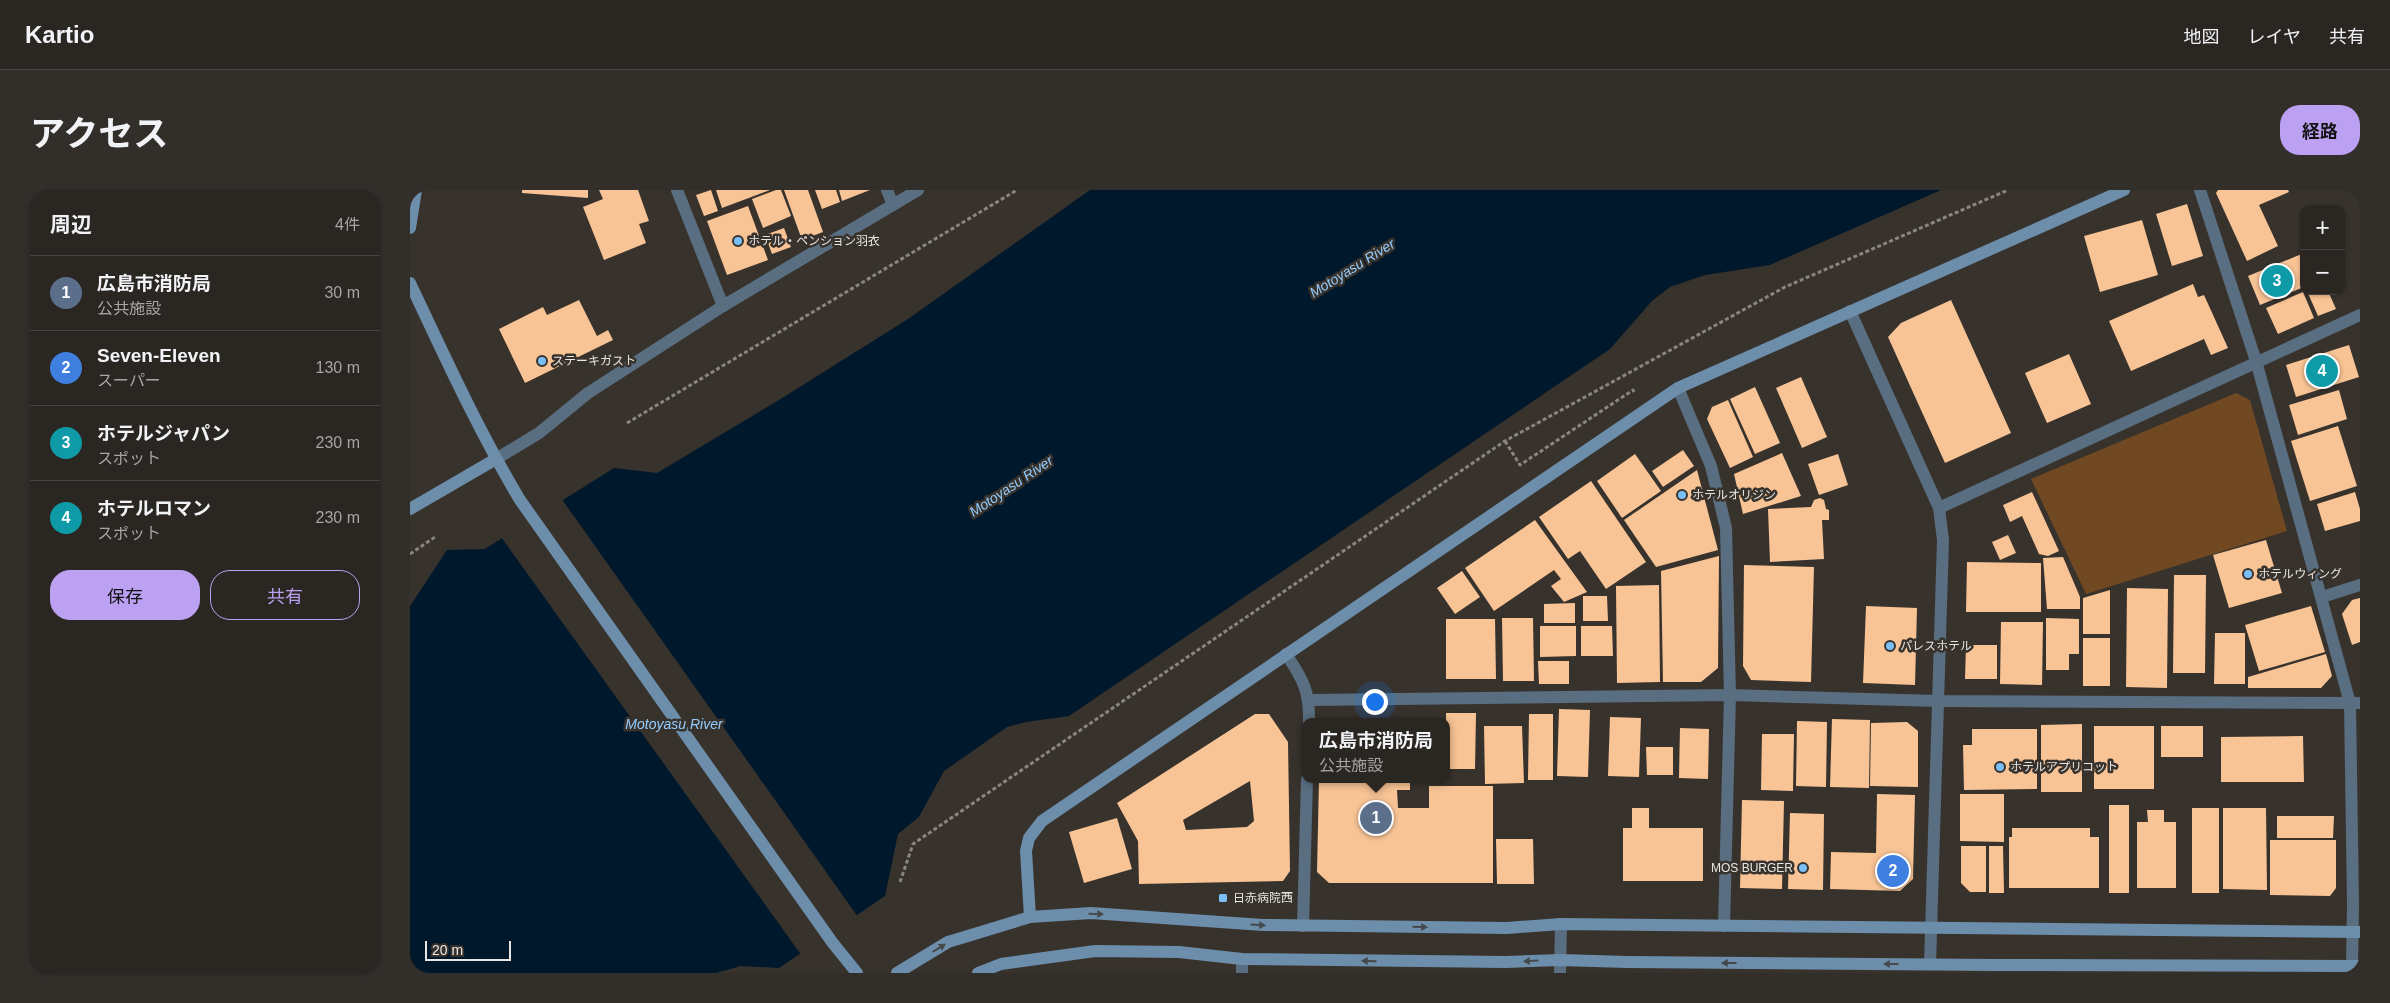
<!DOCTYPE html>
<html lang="ja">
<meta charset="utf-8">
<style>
:root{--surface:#2a2622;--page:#322e2a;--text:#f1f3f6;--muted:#a5a5a5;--line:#464340;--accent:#bca0f2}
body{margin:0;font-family:Arial,"Noto Sans JP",sans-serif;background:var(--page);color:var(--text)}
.controls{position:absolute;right:15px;top:15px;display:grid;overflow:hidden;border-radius:10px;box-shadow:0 1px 4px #0004}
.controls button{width:45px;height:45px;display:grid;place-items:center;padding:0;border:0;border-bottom:1px solid var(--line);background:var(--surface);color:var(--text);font:25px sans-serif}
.scale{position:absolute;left:15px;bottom:12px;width:86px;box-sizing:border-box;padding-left:5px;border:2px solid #e9e5e2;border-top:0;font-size:14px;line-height:18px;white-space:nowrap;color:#e9e5e2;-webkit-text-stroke:4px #38322d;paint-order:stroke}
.you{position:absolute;left:964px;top:511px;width:18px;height:18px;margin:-12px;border:4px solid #fff;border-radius:50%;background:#1a73e8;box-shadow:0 0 0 8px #1a73e833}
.badge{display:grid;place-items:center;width:32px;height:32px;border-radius:50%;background:var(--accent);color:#fff;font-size:16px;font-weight:700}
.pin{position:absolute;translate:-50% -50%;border:2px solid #fff;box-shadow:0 1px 5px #0006}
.popup{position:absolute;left:892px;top:528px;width:148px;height:65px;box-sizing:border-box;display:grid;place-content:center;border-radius:10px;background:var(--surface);filter:drop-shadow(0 1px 4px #0005);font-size:16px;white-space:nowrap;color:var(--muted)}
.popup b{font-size:19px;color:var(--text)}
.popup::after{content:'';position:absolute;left:50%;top:100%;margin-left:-10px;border:10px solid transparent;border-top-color:var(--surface)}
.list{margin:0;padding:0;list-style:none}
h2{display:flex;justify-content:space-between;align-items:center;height:65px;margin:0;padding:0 20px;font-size:21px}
h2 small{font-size:16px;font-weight:400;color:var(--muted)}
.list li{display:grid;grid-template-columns:32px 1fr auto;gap:15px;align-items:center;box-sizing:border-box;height:75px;padding:0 20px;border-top:1px solid var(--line)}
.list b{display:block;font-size:19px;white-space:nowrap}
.list p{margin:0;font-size:16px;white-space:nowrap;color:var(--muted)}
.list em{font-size:16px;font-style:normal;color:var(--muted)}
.actions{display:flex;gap:10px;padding:15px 20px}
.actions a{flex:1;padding:11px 0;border:1px solid var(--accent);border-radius:20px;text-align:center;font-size:18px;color:var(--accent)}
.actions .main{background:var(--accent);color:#111}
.map{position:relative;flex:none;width:1950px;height:783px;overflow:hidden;border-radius:20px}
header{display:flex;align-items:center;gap:30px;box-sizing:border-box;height:70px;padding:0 25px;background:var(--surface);border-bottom:1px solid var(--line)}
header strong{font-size:24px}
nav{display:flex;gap:28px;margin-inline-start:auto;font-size:18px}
.intro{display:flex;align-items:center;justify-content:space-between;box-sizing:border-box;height:120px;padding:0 30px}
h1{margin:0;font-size:35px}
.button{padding:12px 22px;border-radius:20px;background:var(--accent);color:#111;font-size:18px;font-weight:700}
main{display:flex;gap:30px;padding:0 30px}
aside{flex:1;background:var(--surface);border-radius:20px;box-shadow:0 1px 4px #0004}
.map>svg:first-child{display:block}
.green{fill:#704821}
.water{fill:#00182c}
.pier{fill:#38322d}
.building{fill:#f9c495;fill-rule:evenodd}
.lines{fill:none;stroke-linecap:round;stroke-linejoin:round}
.path{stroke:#8a8581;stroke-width:3;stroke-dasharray:4 2.5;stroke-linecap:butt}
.street{stroke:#596e80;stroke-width:12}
.secondary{stroke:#6c8eab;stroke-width:12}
.oneway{fill:#45494c}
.poi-dot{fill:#7abef8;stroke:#38322d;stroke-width:2}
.labels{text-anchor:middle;stroke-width:5;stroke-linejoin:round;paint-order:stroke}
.poi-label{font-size:12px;fill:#e9e5e2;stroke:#38322d;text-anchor:start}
.water-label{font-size:14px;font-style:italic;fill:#93cdff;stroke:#38322d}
</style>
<header>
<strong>Kartio</strong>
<nav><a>地図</a><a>レイヤ</a><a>共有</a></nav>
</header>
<div class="intro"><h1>アクセス</h1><a class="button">経路</a></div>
<main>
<aside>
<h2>周辺<small>4件</small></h2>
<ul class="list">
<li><span class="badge" style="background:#5c6f8a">1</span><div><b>広島市消防局</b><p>公共施設</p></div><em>30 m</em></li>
<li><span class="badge" style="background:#3f7fe0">2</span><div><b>Seven-Eleven</b><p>スーパー</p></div><em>130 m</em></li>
<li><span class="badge" style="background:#0f9aa8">3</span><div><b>ホテルジャパン</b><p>スポット</p></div><em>230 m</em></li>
<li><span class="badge" style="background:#0f9aa8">4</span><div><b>ホテルロマン</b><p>スポット</p></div><em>230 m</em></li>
</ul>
<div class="actions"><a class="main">保存</a><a>共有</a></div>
</aside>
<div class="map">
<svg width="1950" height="783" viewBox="0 0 1950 783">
<rect width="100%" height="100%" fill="#38322d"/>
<!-- green -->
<polygon class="green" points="1826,203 1840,210 1877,341 1676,404 1621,289"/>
<!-- water -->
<polygon class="water" points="680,0 1531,0 1360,75 1295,85 1260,97 1242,111 1200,159 659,526 616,532 597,537 534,581 509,627 488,644 475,706 369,778 331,776 306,783 0,783 0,416 37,360 75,359 204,278 247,283 369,210 498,129"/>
<!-- pier -->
<polygon class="pier" points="151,308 448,727 392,766 91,347"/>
<!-- building -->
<g class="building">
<polygon points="112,0 178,0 178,8 112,3"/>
<polygon points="189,0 228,0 239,31 229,34 236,53 194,70 173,17 193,9"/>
<polygon points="301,0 308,21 294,26 286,5"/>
<polygon points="306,0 360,0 312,18"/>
<polygon points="366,0 371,0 381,26 353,38 342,9"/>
<polygon points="374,0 398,0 413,42 392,50"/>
<polygon points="405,0 426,0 430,12 412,19"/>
<polygon points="429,0 460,0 432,11"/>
<polygon points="1808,0 1878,0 1879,2 1849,15 1868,56 1837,71 1806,3"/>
<polygon points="1777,14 1793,66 1762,76 1746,24"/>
<polygon points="338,16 358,70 317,85 297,31"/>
<polygon points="1732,30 1748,85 1690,102 1674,46"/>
<polygon points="374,38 381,57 362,64 355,45"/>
<polygon points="1894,63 1894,97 1850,115 1838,86"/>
<polygon points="1783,94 1788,107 1794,105 1818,158 1801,165 1794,149 1721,181 1699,131"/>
<polygon points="1897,101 1918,101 1926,119 1908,126"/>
<polygon points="1893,102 1904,128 1868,144 1856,118"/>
<polygon points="169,110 187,146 198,140 203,150 115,193 89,139 133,117 137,125"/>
<polygon points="1541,110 1601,243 1535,273 1478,147 1491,133"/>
<polygon points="1939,155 1949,187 1886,207 1876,175"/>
<polygon points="1659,164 1681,214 1637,233 1615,183"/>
<polygon points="1391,187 1417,247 1392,258 1366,198"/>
<polygon points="1345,197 1370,253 1345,264 1320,209"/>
<polygon points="1929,200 1937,229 1888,245 1879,215"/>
<polygon points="1318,210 1343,267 1320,278 1297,229 1302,217"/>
<polygon points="1928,236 1947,296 1900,311 1881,251"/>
<polygon points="1273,260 1284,276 1253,297 1242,281"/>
<polygon points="1372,263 1391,306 1333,324 1324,284"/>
<polygon points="1225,264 1251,301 1212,328 1187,291"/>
<polygon points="1428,264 1438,295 1409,305 1398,274"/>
<polygon points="1287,280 1308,360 1246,377 1214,330"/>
<polygon points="1181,291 1236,372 1196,399 1170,361 1158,369 1129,327"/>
<polygon points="1622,302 1649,361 1638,366 1629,364 1612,326 1600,332 1593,315"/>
<polygon points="1945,302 1950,319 1950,331 1915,341 1907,314"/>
<polygon points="1410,308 1414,310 1416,319 1419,320 1419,330 1412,330 1414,369 1360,372 1358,319 1401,317 1404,310"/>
<polygon points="1125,330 1177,402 1154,412 1141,396 1151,389 1144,380 1084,421 1055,378"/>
<polygon points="1598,345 1606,363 1590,370 1582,352"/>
<polygon points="1856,350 1872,403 1819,418 1803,365"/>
<polygon points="1309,366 1308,478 1291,492 1253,492 1251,381"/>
<polygon points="1653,367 1670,407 1670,419 1637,419 1633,368"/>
<polygon points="1557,372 1631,373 1631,422 1556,422"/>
<polygon points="1334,375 1404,377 1401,492 1341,490 1333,476"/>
<polygon points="1052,381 1070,407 1045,424 1027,398"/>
<polygon points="1764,385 1796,385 1795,483 1763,483"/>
<polygon points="1249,395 1250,492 1207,493 1206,396"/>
<polygon points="1717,398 1758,399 1757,498 1716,497"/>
<polygon points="1700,400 1700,444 1673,444 1673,408"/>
<polygon points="1173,406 1197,406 1198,431 1173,431"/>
<polygon points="1950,408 1950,452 1942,455 1932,424 1942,410"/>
<polygon points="1165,413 1165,433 1134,433 1134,414"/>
<polygon points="1456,416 1507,418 1505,495 1453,493"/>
<polygon points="1901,416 1915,462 1849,481 1835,435"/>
<polygon points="1092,428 1123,428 1124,491 1093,491"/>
<polygon points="1636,428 1669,429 1669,464 1659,464 1659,480 1636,480"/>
<polygon points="1036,429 1085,429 1086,489 1036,489"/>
<polygon points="1591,432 1633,432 1632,495 1590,494"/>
<polygon points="1130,436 1166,436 1166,466 1130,467"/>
<polygon points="1171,436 1202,436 1203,466 1171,466"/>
<polygon points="1805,443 1835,443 1835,494 1804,494"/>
<rect x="1673" y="448" width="27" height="48"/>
<polygon points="1556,455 1587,455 1587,489 1555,489"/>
<polygon points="1916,464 1922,486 1911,498 1838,498 1838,487"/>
<polygon points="1128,471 1159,471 1159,494 1129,494"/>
<polygon points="1149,519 1180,520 1178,587 1147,586"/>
<polygon points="1036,523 1066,523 1065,579 1036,579"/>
<path d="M845,524H859L878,552L880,681L873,691L729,694L728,651L707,613ZM840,591L844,631L837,637L776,640L773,630Z"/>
<polygon points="1119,524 1143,524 1143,590 1118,590"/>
<polygon points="1200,527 1231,528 1229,587 1198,586"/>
<polygon points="1422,529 1460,530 1459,598 1420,597"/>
<polygon points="1387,531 1417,532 1416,597 1386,596"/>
<polygon points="1497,532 1508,541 1508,597 1460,596 1461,533"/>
<polygon points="1672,534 1672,602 1631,602 1631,535"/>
<polygon points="1074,536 1112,536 1114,593 1075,594"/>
<rect x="1684" y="536" width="60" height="63"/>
<rect x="1751" y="536" width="42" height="31"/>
<polygon points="1270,538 1299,539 1298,589 1269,588"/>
<polygon points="1562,539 1627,539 1627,599 1554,600 1553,555 1562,555"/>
<polygon points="1352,544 1384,544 1383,601 1351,600"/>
<polygon points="1893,546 1894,592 1811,592 1811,547"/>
<polygon points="1236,557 1263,557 1263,585 1237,585"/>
<polygon points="909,589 1000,589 1000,600 987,600 988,618 1019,618 1019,596 1083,596 1083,693 919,693 907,682"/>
<polygon points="1467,604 1505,605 1503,689 1490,701 1420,699 1421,662 1466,663"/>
<polygon points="1550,604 1594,604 1594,652 1550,651"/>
<polygon points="1332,610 1374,611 1372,699 1330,698"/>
<rect x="1699" y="615" width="20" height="88"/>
<polygon points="1222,618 1239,618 1239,638 1293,638 1293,691 1213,691 1213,638 1222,638"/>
<rect x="1782" y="618" width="27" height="85"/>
<polygon points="1813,618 1856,618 1857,700 1813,699"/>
<polygon points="1737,620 1754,620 1754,632 1766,632 1766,698 1727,698 1727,632 1738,632"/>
<polygon points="1380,623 1414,624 1413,700 1378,699"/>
<polygon points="1867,626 1924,626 1923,648 1867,648"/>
<polygon points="707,628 722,679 674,693 659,642"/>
<polygon points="1602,638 1680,638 1680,647 1689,647 1689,698 1599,698 1599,647 1602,647"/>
<polygon points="1086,649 1123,649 1124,694 1087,694"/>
<polygon points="1860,650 1926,650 1926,698 1920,706 1860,705"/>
<polygon points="1551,656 1576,656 1576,702 1560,702 1551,693"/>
<polygon points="1579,656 1593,656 1594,703 1579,703"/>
</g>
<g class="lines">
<!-- path -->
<g class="path">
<polyline points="217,233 607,0"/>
<polyline points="1095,251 1110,275 1223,200 1224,202"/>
<polyline points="0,364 25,347"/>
<polyline points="490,692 503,654 1095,251 1375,97 1598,0"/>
</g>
<!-- street -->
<g class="street">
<polyline points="267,0 313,116"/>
<polyline points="477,0 483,15"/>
<polyline points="1790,0 1846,171 1940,513 1943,714 1942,775"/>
<polyline points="1440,121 1529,318 1533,350 1520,774"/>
<polyline points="1268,198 1301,276 1316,338 1320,505 1314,736"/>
<polyline points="86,269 129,243 178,203 313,116 508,0"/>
<polyline points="1529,318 1950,125"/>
<polyline points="1912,407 1950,395"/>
<path d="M876,464C893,489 900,502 899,532"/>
<polyline points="900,510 1320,505 1528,511 1950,513"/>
<polyline points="893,736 897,589"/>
<polyline points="832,783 832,769"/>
<polyline points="1150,783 1151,734"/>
</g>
<!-- secondary -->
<g class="secondary">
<polyline points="0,38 6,0"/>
<path d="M0,93C35,167 68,240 110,310L422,752L447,783"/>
<polyline points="0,319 86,269"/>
<polyline points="620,727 616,661 619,648 632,631 1268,198 1714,0"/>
<polyline points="487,783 538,752 620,727 681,723 853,735 1097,738 1151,734 1950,742"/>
<polyline points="568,783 591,774 685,761 769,762 832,769 1096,772 1150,770 1218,772 1585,775 1950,776"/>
</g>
</g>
<!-- one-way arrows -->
<defs><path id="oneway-solid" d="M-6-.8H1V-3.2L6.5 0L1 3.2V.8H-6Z" transform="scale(1.25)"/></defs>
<g class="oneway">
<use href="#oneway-solid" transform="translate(686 724) rotate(2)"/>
<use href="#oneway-solid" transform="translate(848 735) rotate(3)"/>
<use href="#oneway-solid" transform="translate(1010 737) rotate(1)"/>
<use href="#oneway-solid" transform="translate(529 758) rotate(-31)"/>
<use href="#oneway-solid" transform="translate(959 771) rotate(-179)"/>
<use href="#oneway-solid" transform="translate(1121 771) rotate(177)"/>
<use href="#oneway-solid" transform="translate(1319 773) rotate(-180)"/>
<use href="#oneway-solid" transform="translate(1481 774) rotate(-180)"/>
</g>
<!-- markers -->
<g class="poi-dot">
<circle cx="328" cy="51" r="5"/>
<circle cx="132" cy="171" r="5"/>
<circle cx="1272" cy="305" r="5"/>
<circle cx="1838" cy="384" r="5"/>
<circle cx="1480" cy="456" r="5"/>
<circle cx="1590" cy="577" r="5"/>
<circle cx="1393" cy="678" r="5"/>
<rect x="808" y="703" width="10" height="10" rx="2.5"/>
</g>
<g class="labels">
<!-- poi labels -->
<g class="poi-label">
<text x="338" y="55">ホテル・ペンション羽衣</text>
<text x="142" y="175">ステーキガスト</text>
<text x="1282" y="309">ホテルオリジン</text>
<text x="1848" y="388">ホテルウィング</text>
<text x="1490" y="460">パレスホテル</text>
<text x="1600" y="581">ホテルアプリコット</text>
<text x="1383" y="682" text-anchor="end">MOS BURGER</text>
<text x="823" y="712">日赤病院西</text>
</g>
<!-- water labels -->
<g class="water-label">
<text transform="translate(942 78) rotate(-32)" y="5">Motoyasu River</text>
<text transform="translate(601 296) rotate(-34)" y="5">Motoyasu River</text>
<text x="264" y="539">Motoyasu River</text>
</g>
</g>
</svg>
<div class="controls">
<button>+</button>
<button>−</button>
</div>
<div class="scale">20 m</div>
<div class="you"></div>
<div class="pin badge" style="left:966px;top:628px;background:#5c6f8a">1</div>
<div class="popup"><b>広島市消防局</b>公共施設</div>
<div class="pin badge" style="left:1483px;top:681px;background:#3f7fe0">2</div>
<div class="pin badge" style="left:1867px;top:91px;background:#0f9aa8">3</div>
<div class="pin badge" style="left:1912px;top:181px;background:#0f9aa8">4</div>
</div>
</main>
